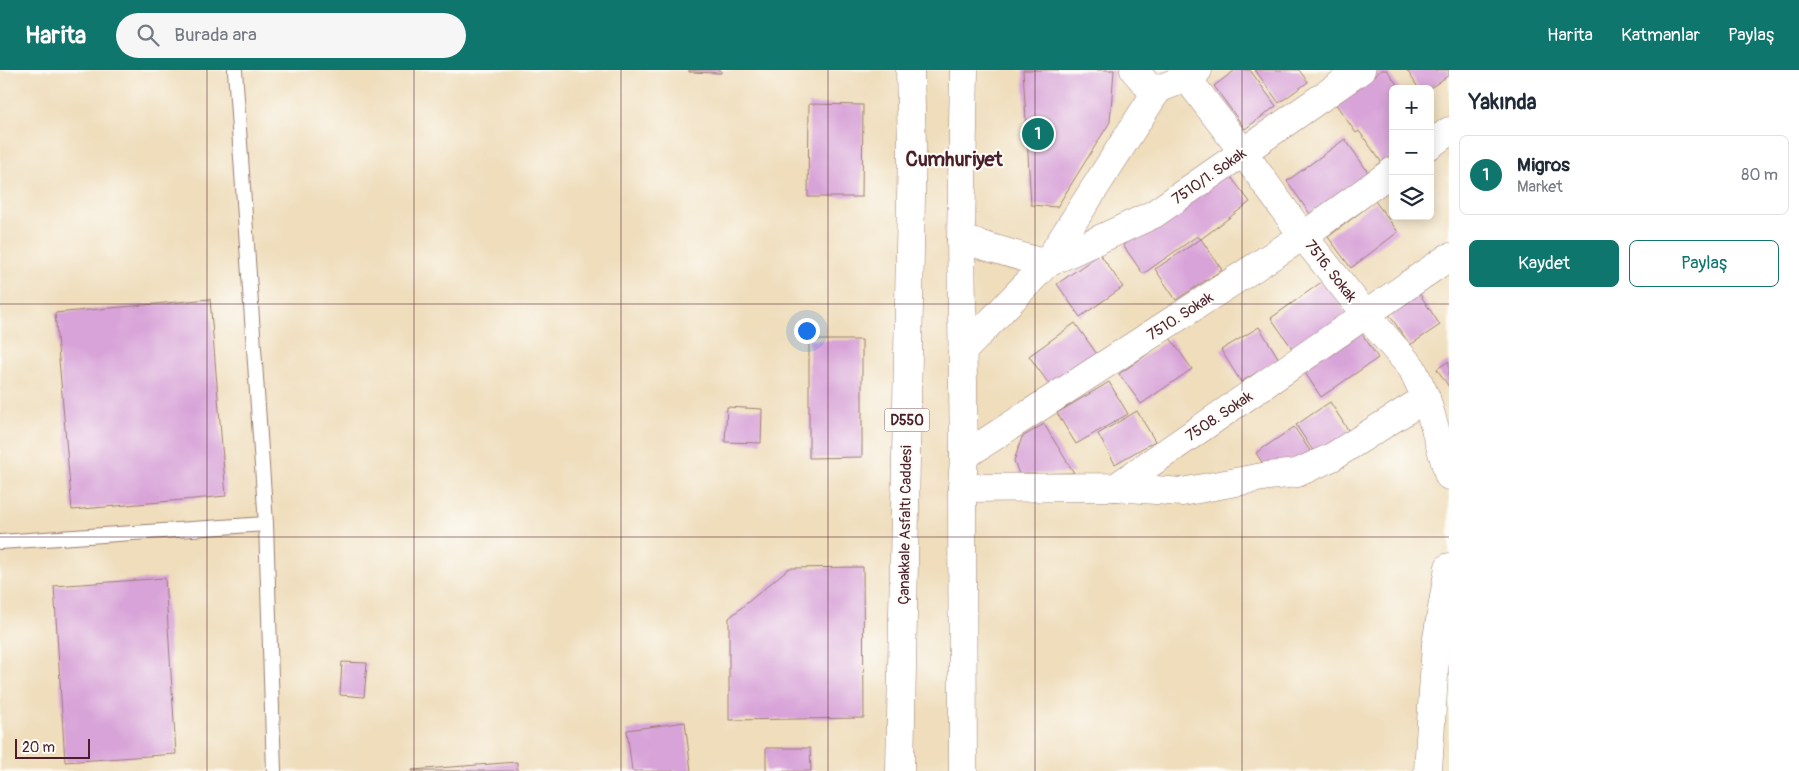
<!DOCTYPE html>
<html lang="tr">
<meta charset="utf-8">
<style>
:root{--surface:#fff;--page:#f6f6f7;--text:#1f2937;--muted:#747a83;--line:#e0e1e3;--accent:#0f766e}
body{margin:0;font-family:Pangolin,sans-serif;background:var(--page);color:var(--text)}
.controls{position:absolute;right:15px;top:15px;display:grid;overflow:hidden;border-radius:8px;box-shadow:0 2px 12px #0003}
.controls button{width:45px;height:45px;display:grid;place-items:center;padding:0;border:0;border-bottom:1px solid var(--line);background:var(--surface);color:var(--text);font:25px sans-serif}
.scale{position:absolute;left:15px;bottom:12px;width:75px;box-sizing:border-box;padding-left:5px;border:2px solid #4a1f2b;border-top:0;font-size:14px;line-height:18px;white-space:nowrap;color:#4a1f2b;-webkit-text-stroke:4px #fdfcf7;paint-order:stroke}
.you{position:absolute;left:806px;top:260px;width:18px;height:18px;margin:-12px;border:4px solid #fff;border-radius:50%;background:#1a73e8;box-shadow:0 0 0 8px #1a73e833}
.badge{display:grid;place-items:center;width:32px;height:32px;border-radius:50%;background:var(--accent);color:#fff;font-size:16px;font-weight:700}
.pin{position:absolute;translate:-50% -50%;border:2px solid #fff;box-shadow:0 1px 5px #0006}
.list{margin:0;padding:0;list-style:none}
h2{display:flex;justify-content:space-between;align-items:center;height:65px;margin:0;padding:0 20px;font-size:21px}
h2 small{font-size:16px;font-weight:400;color:var(--muted)}
.list li{display:grid;grid-template-columns:32px 1fr auto;gap:15px;align-items:center;box-sizing:border-box;height:80px;margin:0 10px 10px;padding:0 10px;border:1px solid var(--line);border-radius:8px}
.list b{display:block;font-size:19px;white-space:nowrap}
.list p{margin:0;font-size:16px;white-space:nowrap;color:var(--muted)}
.list em{font-size:16px;font-style:normal;color:var(--muted)}
.actions{display:flex;gap:10px;padding:15px 20px}
.actions a{flex:1;padding:11px 0;border:1px solid var(--accent);border-radius:8px;text-align:center;font-size:18px;color:var(--accent)}
.actions .main{background:var(--accent);color:#fff}
.icon{flex:none;width:28px;height:28px;fill:none;stroke:currentColor;stroke-width:2;stroke-linecap:round;stroke-linejoin:round}
.map{position:relative;flex:none;width:1449px;height:701px;overflow:hidden}
header{display:flex;align-items:center;gap:30px;box-sizing:border-box;height:70px;padding:0 25px;background:var(--accent);color:#fff}
header strong{font-size:24px}
nav{display:flex;gap:28px;margin-inline-start:auto;font-size:18px}
.search{width:350px;height:45px;background:var(--page);display:flex;align-items:center;gap:12px;box-sizing:border-box;padding:0 18px;border-radius:28px;color:var(--muted);font-size:19px}
main{display:flex}
aside{flex:1;background:var(--surface)}
.map>svg:first-child{display:block}
.building{fill:#d8a3d8}
.lines{fill:none;stroke-linecap:round;stroke-linejoin:round}
.service-casing{stroke:#9c7e73;stroke-width:16}
.minor-casing{stroke:#9c7e73;stroke-width:29}
.tertiary-casing{stroke:#9c7e73;stroke-width:29}
.trunk-casing{stroke:#9c7e73;stroke-width:29}
.service{stroke:#fff;stroke-width:14}
.minor{stroke:#fff;stroke-width:28}
.tertiary{stroke:#fff;stroke-width:28}
.trunk{stroke:#fff;stroke-width:28}
.grid{fill:none;stroke:#4a1f2b;stroke-width:1;stroke-opacity:0.55}
.labels{text-anchor:middle;stroke-width:4;stroke-linejoin:round;paint-order:stroke}
.shield{fill:#fdfcf7;stroke:#806168;stroke-width:1}
.shield-label{font-size:14px;font-weight:bold;fill:#4a1f2b}
.street-label{font-size:15px;fill:#4a1f2b;stroke:#fdfcf7}
.district-label{font-size:20px;font-weight:bold;fill:#4a1f2b;stroke:#fdfcf7}
</style>
<header>
<strong>Harita</strong>
<div class="search"><svg class="icon" aria-label="search" viewBox="0 0 24 24"><circle cx="10" cy="10" r="6"/><path d="M15 15l6 6"/></svg>Burada ara</div>
<nav><a>Harita</a><a>Katmanlar</a><a>Paylaş</a></nav>
</header>
<main>
<div class="map">
<svg width="1449" height="701" viewBox="0 0 1449 701">
<rect width="100%" height="100%" fill="#fdfcf7"/>
<filter id="ink" filterUnits="userSpaceOnUse"><feTurbulence type="fractalNoise" baseFrequency=".02" numOctaves="2"/><feDisplacementMap in="SourceGraphic" scale="10" xChannelSelector="R" yChannelSelector="G"/><feConvolveMatrix kernelMatrix="1 2 1 2 8 2 1 2 1" color-interpolation-filters="sRGB"/></filter>
<filter id="wash" filterUnits="userSpaceOnUse"><feTurbulence type="fractalNoise" baseFrequency=".0096" numOctaves="4" result="noise"/><feDisplacementMap in="SourceGraphic" scale="20" xChannelSelector="R" yChannelSelector="G"/><feGaussianBlur stdDeviation="1.12" result="paint"/><feColorMatrix in="noise" values="0 0 0 0 0 0 0 0 0 0 0 0 0 0 0 0 0 1.4 0 .05"/><feComposite in="paint" operator="in"/></filter>
<g filter="url(#wash)">
<rect width="100%" height="100%" fill="#efddbb"/>
<g id="blocks">
<!-- building -->
<g class="building">
<polygon points="689,0 721,0 721,3 689,2"/>
<polygon points="1023,0 1114,0 1110,52 1057,137 1031,135"/>
<polygon points="1235,0 1250,0 1276,36 1245,59 1214,16"/>
<polygon points="1255,0 1299,0 1308,12 1279,33"/>
<polygon points="1382,0 1387,0 1400,19 1393,19 1393,85 1382,93 1359,61 1356,63 1335,33"/>
<polygon points="1407,0 1449,0 1449,5 1429,19 1419,19"/>
<polygon points="809,34 863,35 862,127 808,127"/>
<polygon points="1345,69 1368,102 1310,144 1287,111"/>
<polygon points="1225,99 1250,132 1201,169 1222,200 1176,230 1155,199 1201,169 1197,166 1143,204 1123,175"/>
<polygon points="1375,131 1398,162 1351,198 1328,167"/>
<polygon points="1100,184 1123,217 1080,247 1057,214"/>
<polygon points="1323,211 1347,244 1294,281 1271,248"/>
<polygon points="1419,223 1440,255 1410,275 1388,243"/>
<polygon points="210,229 226,426 72,440 55,243"/>
<polygon points="1075,253 1097,284 1051,317 1029,286"/>
<polygon points="1259,257 1279,289 1241,312 1221,280"/>
<polygon points="1359,259 1378,288 1321,327 1302,298"/>
<polygon points="1170,268 1192,299 1141,334 1119,304"/>
<polygon points="809,270 862,270 862,387 809,388"/>
<polygon points="1449,291 1449,317 1437,299"/>
<polygon points="1109,312 1128,344 1076,374 1057,343"/>
<polygon points="1330,332 1350,363 1316,385 1296,355"/>
<polygon points="727,337 762,339 761,373 725,372"/>
<polygon points="1137,341 1155,371 1115,394 1098,364"/>
<polygon points="1044,354 1074,403 1019,404 1014,391 1022,367"/>
<polygon points="1294,357 1313,385 1265,397 1256,383"/>
<polygon points="863,497 864,648 729,650 729,548 789,498"/>
<polygon points="165,508 176,684 65,692 54,516"/>
<polygon points="342,592 367,593 364,627 340,625"/>
<polygon points="685,652 691,701 632,701 627,660"/>
<polygon points="766,678 810,678 811,701 766,701"/>
<polygon points="517,692 517,701 412,701 412,700"/>
</g>
</g>
</g>
<g filter="url(#ink)">
<use href="#blocks" fill-opacity="0" stroke="#9c7e73" stroke-width="1"/>
<g class="lines">
<defs>
<g id="service">
<polyline points="235,0 266,454 274,701"/>
<polyline points="0,472 266,454"/>
</g>
<g id="minor">
<polyline points="1134,0 1155,24"/>
<polyline points="1187,8 1243,82 1303,166 1366,245 1412,298 1426,328 1449,406"/>
<polyline points="1430,75 1449,61"/>
<polyline points="1046,194 1154,144 1361,0"/>
<polyline points="964,386 1303,166 1393,101"/>
<polyline points="1116,417 1182,422 1268,406 1297,403 1332,387 1426,328"/>
<polyline points="962,418 1116,417 1449,187"/>
</g>
<g id="tertiary">
<polyline points="961,169 1046,194 1158,19 1187,8 1198,0"/>
<polyline points="962,282 1046,194"/>
<polyline points="1428,701 1436,574 1449,497"/>
</g>
<g id="trunk">
<polyline points="900,701 912,76 910,0"/>
<polyline points="963,701 962,418 964,386 961,169 964,0"/>
</g>
</defs>
<!-- service casing -->
<use href="#service" class="service-casing"/>
<!-- minor casing -->
<use href="#minor" class="minor-casing"/>
<!-- tertiary casing -->
<use href="#tertiary" class="tertiary-casing"/>
<!-- trunk casing -->
<use href="#trunk" class="trunk-casing"/>
<!-- service -->
<use href="#service" class="service"/>
<!-- minor -->
<use href="#minor" class="minor"/>
<!-- tertiary -->
<use href="#tertiary" class="tertiary"/>
<!-- trunk -->
<use href="#trunk" class="trunk"/>
</g>
</g>
<!-- grid -->
<path class="grid" d="M207,0V701M414,0V701M621,0V701M828,0V701M1035,0V701M1242,0V701M0,234H1449M0,467H1449"/>
<g class="labels">
<!-- shield labels -->
<rect class="shield" x="884.5" y="338.5" width="45" height="23" rx="4"/>
<g class="shield-label">
<text x="907" y="355">D550</text>
</g>
<!-- street labels -->
<g class="street-label">
<text transform="translate(1209 106) rotate(-35)" y="5">7510/1. Sokak</text>
<text transform="translate(1331 201) rotate(52)" y="5">7516. Sokak</text>
<text transform="translate(1180 246) rotate(-33)" y="5">7510. Sokak</text>
<text transform="translate(1219 346) rotate(-34)" y="5">7508. Sokak</text>
<text transform="translate(905 455) rotate(-89)" y="5">Çanakkale Asfaltı Caddesi</text>
</g>
<!-- district labels -->
<g class="district-label">
<text x="954" y="96">Cumhuriyet</text>
</g>
</g>
</svg>
<div class="controls">
<button>+</button>
<button>−</button>
<button><svg class="icon" aria-label="layers" viewBox="0 0 24 24"><path d="M12 4l9 5-9 5-9-5zM3 14l9 5 9-5"/></svg></button>
</div>
<div class="scale">20 m</div>
<div class="you"></div>
<div class="pin badge" style="left:1038px;top:64px">1</div>
</div>
<aside>
<h2>Yakında<small></small></h2>
<ul class="list">
<li><span class="badge">1</span><div><b>Migros</b><p>Market</p></div><em>80 m</em></li>
</ul>
<div class="actions"><a class="main">Kaydet</a><a>Paylaş</a></div>
</aside>
</main>
